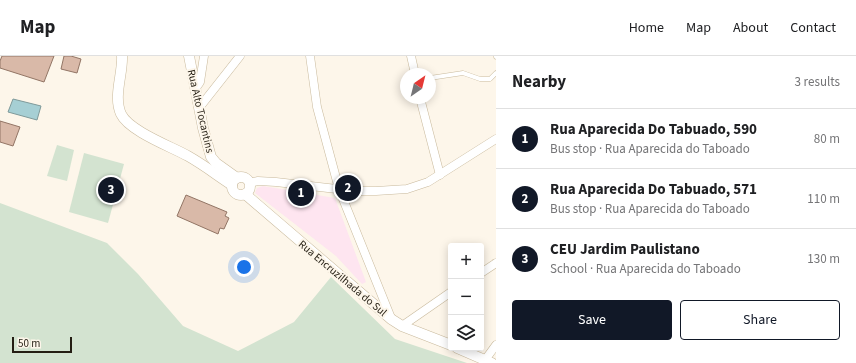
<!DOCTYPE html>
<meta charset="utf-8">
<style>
:root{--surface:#fff;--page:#f6f6f6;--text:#202124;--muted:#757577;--line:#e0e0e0;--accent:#111827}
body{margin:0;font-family:"Source Sans 3",sans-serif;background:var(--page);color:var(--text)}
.controls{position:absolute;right:12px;bottom:12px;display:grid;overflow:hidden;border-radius:4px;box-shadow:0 2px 10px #0003}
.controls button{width:36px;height:36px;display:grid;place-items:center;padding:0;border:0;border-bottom:1px solid var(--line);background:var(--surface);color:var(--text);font:20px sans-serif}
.compass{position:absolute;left:400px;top:12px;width:36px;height:36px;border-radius:50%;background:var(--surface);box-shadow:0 2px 10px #0003;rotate:35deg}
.scale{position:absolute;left:12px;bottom:10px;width:60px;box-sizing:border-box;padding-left:4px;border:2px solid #241e13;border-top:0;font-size:11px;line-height:14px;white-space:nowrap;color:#241e13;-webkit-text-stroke:3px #fdf6ea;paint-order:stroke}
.you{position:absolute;left:244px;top:211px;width:14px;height:14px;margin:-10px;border:3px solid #fff;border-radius:50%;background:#1a73e8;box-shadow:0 0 0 6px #1a73e833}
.badge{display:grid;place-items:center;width:26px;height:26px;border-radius:50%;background:var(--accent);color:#fff;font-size:13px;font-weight:700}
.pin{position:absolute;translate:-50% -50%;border:2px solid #fff;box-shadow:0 1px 4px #0006}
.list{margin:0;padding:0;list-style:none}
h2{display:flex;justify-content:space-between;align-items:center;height:52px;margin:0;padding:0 16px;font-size:17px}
h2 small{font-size:13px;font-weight:400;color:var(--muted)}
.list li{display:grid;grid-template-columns:26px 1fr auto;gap:12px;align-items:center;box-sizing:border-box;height:60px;padding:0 16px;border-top:1px solid var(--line)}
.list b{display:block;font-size:15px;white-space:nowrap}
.list p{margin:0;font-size:13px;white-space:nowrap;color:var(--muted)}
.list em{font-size:13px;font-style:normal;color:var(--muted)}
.actions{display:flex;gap:8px;padding:12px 16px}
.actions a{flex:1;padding:9px 0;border:1px solid var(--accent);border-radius:4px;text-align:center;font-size:14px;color:var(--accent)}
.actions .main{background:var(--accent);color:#fff}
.icon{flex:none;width:22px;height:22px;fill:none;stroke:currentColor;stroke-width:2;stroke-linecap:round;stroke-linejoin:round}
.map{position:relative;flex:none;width:496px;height:307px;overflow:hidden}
header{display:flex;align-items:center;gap:24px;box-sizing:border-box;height:56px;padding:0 20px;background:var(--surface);border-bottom:1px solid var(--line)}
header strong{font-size:19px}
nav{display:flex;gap:22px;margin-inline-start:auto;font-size:14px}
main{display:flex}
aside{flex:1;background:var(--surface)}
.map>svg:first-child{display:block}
.medical{fill:#fee5f0}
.green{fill:#d3e3d0}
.water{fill:#a6cfd4;stroke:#7f9a9a}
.building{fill:#d9b9a8;stroke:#927565}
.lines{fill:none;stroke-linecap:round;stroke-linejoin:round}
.service-casing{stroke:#c9ba9d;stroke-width:5}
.minor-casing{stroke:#c9ba9d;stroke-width:9}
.tertiary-casing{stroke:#c9ba9d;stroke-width:11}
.service{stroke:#fff;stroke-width:4}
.minor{stroke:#fff;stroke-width:8}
.tertiary{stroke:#fff;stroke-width:10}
.labels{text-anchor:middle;stroke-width:4;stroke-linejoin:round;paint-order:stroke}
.street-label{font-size:11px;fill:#241e13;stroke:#fdf6ea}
</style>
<header>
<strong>Map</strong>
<nav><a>Home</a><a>Map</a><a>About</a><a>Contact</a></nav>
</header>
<main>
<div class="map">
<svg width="496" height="307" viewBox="0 0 496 307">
<rect width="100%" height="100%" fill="#fdf6ea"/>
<!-- medical -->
<polygon class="medical" points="263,130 335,142 366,226 362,228 336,200 255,137 257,132"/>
<!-- green -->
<g class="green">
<polygon points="57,89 74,94 67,125 47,120"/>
<polygon points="84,97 124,108 108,167 69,156"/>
<polygon points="0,147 107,187 138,218 183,270 238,295 294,266 331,221 395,283 467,307 0,307"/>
</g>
<!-- water -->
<polygon class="water" points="13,43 41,50 37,64 8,56"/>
<!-- building -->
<g class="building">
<polygon points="2,0 54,0 44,26 0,12 0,5"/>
<polygon points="64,0 71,0 81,3 77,17 61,13"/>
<polygon points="0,65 20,71 13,90 0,86"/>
<polygon points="186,139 227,156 225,160 229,162 224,173 220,172 218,178 177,160"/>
</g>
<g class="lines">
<defs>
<g id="service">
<polyline points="496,0 496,1"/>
<polyline points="430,22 463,17 480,23 490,23 496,17"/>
</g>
<g id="minor">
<polyline points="310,0 317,51 339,133 391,262"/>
<polyline points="411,0 415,18"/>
<polyline points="195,32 198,29 200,26 204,0"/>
<polyline points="420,42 440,119"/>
<polyline points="199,52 240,0"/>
<polyline points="249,127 258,125 276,126 354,135 376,135 407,133 428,126 496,83"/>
<polyline points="481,217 496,207"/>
<polyline points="402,270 451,236"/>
<polyline points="485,304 496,289"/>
</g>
<g id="tertiary">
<path d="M122,0C123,18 113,40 121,58C129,75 172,91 188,100C204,109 218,120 232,129"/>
<polyline points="189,0 203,72 211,101 216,107 237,122"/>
<circle cx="241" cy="130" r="9"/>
<polyline points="245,138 391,263 402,270 451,289"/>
<polyline points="457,292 492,307"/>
</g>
</defs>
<!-- service casing -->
<use href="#service" class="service-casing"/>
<!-- minor casing -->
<use href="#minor" class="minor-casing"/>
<!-- tertiary casing -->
<use href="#tertiary" class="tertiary-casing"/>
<!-- service -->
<use href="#service" class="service"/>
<!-- minor -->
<use href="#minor" class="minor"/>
<!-- tertiary -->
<use href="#tertiary" class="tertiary"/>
</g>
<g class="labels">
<!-- street labels -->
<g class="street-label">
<text transform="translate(201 55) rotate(77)" y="4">Rua Alto Tocantins</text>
<text transform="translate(343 222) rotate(40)" y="4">Rua Encruzilhada do Sul</text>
</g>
</g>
</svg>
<div class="controls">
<button>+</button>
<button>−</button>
<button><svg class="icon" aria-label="layers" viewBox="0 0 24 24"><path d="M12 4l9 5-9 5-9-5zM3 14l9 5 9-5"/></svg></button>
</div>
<svg class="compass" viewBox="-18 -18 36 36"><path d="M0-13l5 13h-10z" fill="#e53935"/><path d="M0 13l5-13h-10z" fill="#757577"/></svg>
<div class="scale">50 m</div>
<div class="you"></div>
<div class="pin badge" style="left:301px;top:137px">1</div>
<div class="pin badge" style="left:348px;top:132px">2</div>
<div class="pin badge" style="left:111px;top:134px">3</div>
</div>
<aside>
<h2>Nearby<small>3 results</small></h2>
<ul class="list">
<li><span class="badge">1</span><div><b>Rua Aparecida Do Tabuado, 590</b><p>Bus stop · Rua Aparecida do Taboado</p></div><em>80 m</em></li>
<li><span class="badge">2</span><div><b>Rua Aparecida Do Tabuado, 571</b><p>Bus stop · Rua Aparecida do Taboado</p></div><em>110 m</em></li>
<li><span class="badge">3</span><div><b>CEU Jardim Paulistano</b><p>School · Rua Aparecida do Taboado</p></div><em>130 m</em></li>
</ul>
<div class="actions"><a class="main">Save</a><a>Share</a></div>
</aside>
</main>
